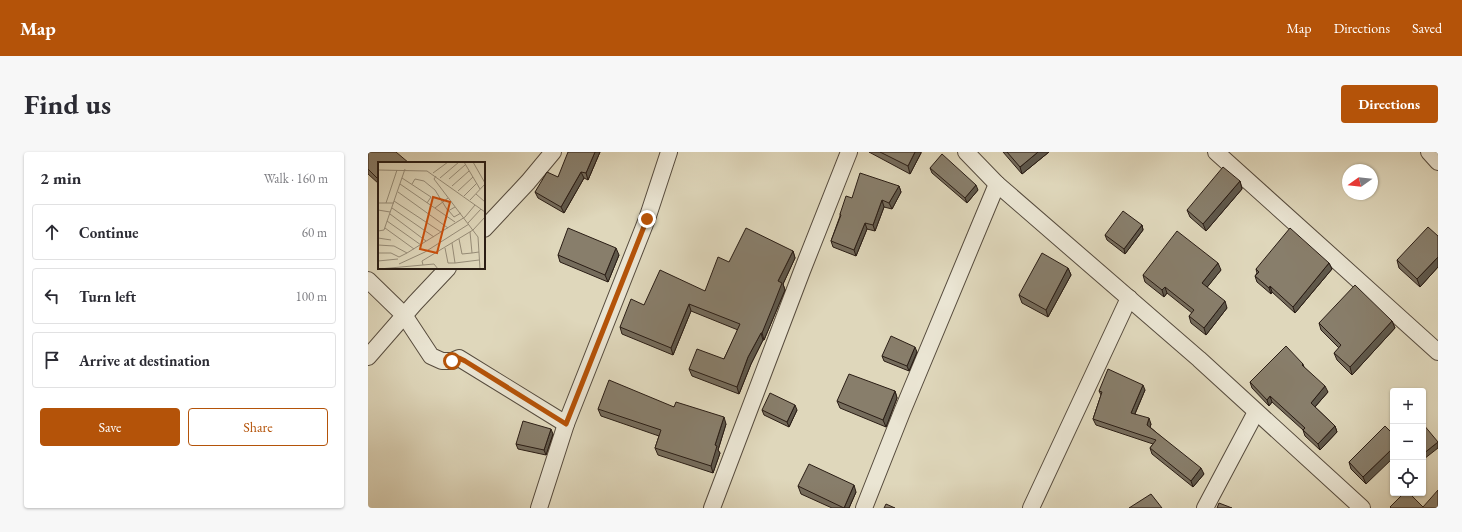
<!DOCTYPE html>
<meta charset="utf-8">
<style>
:root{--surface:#fff;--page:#f7f7f7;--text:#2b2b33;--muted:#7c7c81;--line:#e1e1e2;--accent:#b45309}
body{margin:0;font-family:"EB Garamond",serif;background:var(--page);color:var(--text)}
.controls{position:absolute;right:12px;bottom:12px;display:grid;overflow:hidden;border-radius:4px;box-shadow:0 1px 3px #0004}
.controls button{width:36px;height:36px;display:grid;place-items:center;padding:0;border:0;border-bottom:1px solid var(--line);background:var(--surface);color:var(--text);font:20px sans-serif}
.compass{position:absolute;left:974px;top:12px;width:36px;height:36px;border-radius:50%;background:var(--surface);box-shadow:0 1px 3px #0004;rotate:255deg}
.stop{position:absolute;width:12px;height:12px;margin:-9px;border:3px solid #b45309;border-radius:50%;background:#fff}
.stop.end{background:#b45309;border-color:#fff;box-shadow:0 1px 4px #0008}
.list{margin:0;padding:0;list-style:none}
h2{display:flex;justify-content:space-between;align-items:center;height:52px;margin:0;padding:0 16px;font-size:17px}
h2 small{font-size:13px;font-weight:400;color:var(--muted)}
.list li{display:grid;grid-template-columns:26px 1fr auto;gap:12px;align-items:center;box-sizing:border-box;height:56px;margin:0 8px 8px;padding:0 8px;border:1px solid var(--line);border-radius:4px}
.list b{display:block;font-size:15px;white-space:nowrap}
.list em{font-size:13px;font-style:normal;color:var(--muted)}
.actions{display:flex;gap:8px;padding:12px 16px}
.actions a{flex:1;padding:9px 0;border:1px solid var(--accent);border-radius:4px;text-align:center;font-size:14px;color:var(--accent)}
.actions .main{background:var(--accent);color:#fff}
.icon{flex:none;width:22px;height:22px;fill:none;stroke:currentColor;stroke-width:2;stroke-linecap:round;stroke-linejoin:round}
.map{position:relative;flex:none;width:1070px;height:356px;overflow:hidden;border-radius:4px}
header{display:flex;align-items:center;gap:24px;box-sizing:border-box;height:56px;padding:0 20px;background:var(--accent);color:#fff}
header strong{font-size:19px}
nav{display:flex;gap:22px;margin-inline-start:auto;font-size:14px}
.intro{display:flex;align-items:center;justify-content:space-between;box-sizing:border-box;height:96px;padding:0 24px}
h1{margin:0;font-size:28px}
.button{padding:10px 18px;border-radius:4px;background:var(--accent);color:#fff;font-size:14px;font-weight:700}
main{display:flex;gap:24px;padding:0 24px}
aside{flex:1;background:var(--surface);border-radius:4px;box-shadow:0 1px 3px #0004}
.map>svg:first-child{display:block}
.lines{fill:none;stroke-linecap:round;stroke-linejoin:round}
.minor-casing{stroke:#574c3e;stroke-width:18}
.minor{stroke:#eae5d3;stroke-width:16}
.wall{fill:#756c5c;stroke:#2a1d15}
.shaded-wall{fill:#5f584b;stroke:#2a1d15}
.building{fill:#887e6b;stroke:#2a1d15}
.route{stroke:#b45309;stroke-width:5}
.inset-road{fill:none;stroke:#978d79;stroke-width:1}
.view{fill:#cc500d;fill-opacity:0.15;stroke:#cc500d;stroke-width:2}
.inset-edge{fill:none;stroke:#2a1d15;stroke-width:2}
</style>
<header>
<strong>Map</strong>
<nav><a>Map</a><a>Directions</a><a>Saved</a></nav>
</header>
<div class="intro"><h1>Find us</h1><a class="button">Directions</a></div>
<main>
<aside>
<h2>2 min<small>Walk · 160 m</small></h2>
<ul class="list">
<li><svg class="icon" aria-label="ahead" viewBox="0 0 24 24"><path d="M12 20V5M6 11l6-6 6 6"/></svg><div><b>Continue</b></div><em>60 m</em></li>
<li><svg class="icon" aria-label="left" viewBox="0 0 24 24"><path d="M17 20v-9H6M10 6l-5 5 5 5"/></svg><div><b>Turn left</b></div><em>100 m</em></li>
<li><svg class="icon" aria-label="arrive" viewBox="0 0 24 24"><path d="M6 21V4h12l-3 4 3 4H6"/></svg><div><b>Arrive at destination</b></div></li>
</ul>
<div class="actions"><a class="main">Save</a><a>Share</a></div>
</aside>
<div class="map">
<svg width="1070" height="356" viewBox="0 0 1070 356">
<rect width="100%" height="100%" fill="#dfd7bb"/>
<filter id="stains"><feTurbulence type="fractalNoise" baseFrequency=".005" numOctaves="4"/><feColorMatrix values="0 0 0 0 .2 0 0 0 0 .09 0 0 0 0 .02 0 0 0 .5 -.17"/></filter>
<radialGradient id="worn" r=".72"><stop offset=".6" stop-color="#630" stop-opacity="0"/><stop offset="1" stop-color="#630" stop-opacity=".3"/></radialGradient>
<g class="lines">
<defs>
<g id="minor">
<polyline points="598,0 629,32 831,207 994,356"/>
<polyline points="848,0 1070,200"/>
<polyline points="1061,0 1070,10"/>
<polyline points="116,77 160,30 185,0"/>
<polyline points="0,128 36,163 63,204 74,209 84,209 91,206 198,272"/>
<polyline points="0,205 47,151 80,116"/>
<polyline points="171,356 198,272 279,67 301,0"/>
<polyline points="344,356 434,119 481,0"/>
<polyline points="496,356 534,260 629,32"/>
<polyline points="663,356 761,146"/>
<polyline points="837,356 888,260"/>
</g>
</defs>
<!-- minor casing -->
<use href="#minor" class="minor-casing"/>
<!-- minor -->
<use href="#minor" class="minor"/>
</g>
<!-- wall -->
<g class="wall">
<polygon points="0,0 11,11 11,32 0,22"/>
<polygon points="232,0 220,28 216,26 196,61 170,46 167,40 190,25"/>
<polygon points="501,0 553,0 553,1 542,22"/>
<polygon points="635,0 681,0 654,22"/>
<polygon points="562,16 610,38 599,51 564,21"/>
<polygon points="872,29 874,37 838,79 822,65 819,58"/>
<polygon points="531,34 533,40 524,57 516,55 507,79 499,77 488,104 465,95 463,89 472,64 472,62 484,46"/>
<polygon points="774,73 775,78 757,102 739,88 737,83"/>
<polygon points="1070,84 1070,115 1052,135 1031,116 1029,108"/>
<polygon points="425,99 427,106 415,132 417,138 396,188 395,188 383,212 371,242 324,224 321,217 356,207 370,178 323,159 305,203 254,182 252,175 276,153 337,139 361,110"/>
<polygon points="190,103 251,103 240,130 192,110"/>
<polygon points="961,111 964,117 927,161 904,140 903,142 889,130 887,124 889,121 888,117"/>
<polygon points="700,116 703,123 680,165 654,151 651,143"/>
<polygon points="853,118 839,135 859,156 838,183 823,171 821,164 824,161 799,141 796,145 777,130 775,123"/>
<polygon points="1024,169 1027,176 984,223 969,208 966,201 971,196 953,178 951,171"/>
<polygon points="549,200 541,219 516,209 514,204"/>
<polygon points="935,212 936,215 960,240 947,255 967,274 969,280 952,298 937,284 935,278 904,250 901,254 884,236 882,230"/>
<polygon points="777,238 767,262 783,272 782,275 836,322 825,335 784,302 782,296 785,292 728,273 725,267 733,243 731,239"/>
<polygon points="527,239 529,246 518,275 472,256 469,249"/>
<polygon points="306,255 358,272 350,298 352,301 345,321 290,303 287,296 291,284 233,264 230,257"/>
<polygon points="394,258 429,258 421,275 396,263"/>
<polygon points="1017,274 998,332 983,317 981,310"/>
<polygon points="185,282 178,303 150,297 148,292"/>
<polygon points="430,334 488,340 481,356 464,356 433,342"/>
</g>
<!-- shaded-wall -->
<g class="shaded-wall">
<polygon points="227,0 232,0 220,28 218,21"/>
<polygon points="547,0 553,0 553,1 542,22 540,14"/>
<polygon points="670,0 681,0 654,22 652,15"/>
<polygon points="213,20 216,26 196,61 193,55"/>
<polygon points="872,29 874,37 838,79 835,72"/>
<polygon points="608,33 610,38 599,51 597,46"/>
<polygon points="531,34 533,40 524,57 521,51"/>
<polygon points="514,48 516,55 507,79 505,73"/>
<polygon points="497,71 499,77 488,104 486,98"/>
<polygon points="774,73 775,78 757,102 756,97"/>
<polygon points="248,96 251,103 240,130 237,123"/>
<polygon points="425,99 427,106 415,132 417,138 396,188 394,181 410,129"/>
<polygon points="1070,105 1070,115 1052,135 1049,127"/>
<polygon points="850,111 853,118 837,138 834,131"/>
<polygon points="961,111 964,117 927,161 925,155"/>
<polygon points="700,116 703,123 680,165 678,158"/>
<polygon points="902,134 904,140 903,142 901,136"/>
<polygon points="797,135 799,141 796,145 794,138"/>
<polygon points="857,149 859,156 838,183 836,176"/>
<polygon points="321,152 323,159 305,203 303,196"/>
<polygon points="1024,169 1027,176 984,223 982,215"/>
<polygon points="393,181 395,188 383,212 371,242 369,235 380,205"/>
<polygon points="547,195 549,200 541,219 539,214"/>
<polygon points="775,233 777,238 765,266 763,261"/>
<polygon points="957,234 960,240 945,257 943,251"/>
<polygon points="527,239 529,246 518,275 515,268"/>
<polygon points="902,244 904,250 901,254 899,248"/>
<polygon points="427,253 429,258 421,275 419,270"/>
<polygon points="356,265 358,272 350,298 352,301 345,321 343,314 347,293"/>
<polygon points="781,266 783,272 781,279 779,273"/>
<polygon points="967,274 969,280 952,298 950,292"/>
<polygon points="183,277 185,282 178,303 176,298"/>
<polygon points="1070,290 1070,296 1056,307 1055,302"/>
<polygon points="1025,296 1025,306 998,332 995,325"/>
<polygon points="833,316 836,322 825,335 823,329"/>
<polygon points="486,333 488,340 481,356 476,356"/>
</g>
<!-- building -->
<g class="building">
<polygon points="0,0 28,0 41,11 11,11 11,28 0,17"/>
<polygon points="200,0 227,0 218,21 213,20 193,55 167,40 179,20 190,25"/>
<polygon points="512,0 547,0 540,14"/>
<polygon points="639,0 670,0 652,15"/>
<polygon points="574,2 608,33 597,46 562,16"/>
<polygon points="855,15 872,29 835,72 819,58"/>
<polygon points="492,21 531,34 521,51 514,48 505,73 497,71 486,98 463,89 473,63 472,62 478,44 484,46"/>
<polygon points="755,59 774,73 756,97 737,83"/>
<polygon points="1060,75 1070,84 1070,105 1049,127 1029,108"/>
<polygon points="200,76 248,96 237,123 190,103"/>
<polygon points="378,76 425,99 410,129 414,131 405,154 394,181 393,181 380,205 369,235 321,217 329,197 356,207 372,172 321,152 303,196 252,175 263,147 276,153 292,118 337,139 350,105 361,110"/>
<polygon points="922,76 961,111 925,155 902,134 901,136 887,124 891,120 888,117"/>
<polygon points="809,79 850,111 834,131 857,149 836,176 821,164 826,158 797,135 794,138 775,123"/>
<polygon points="674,101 700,116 678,158 651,143"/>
<polygon points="987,133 1024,169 982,215 966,201 973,193 951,171"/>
<polygon points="523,184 547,195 539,214 514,204"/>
<polygon points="918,194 935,212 934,213 957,234 943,251 967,274 950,292 935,278 937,276 902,244 899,248 882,230"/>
<polygon points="740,217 775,233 763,261 781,266 779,273 833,316 823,329 782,296 788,288 725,267 734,240 731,239"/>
<polygon points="481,222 527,239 515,268 469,249"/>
<polygon points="241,228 306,255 308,250 356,265 347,293 349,294 343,314 287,296 293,278 230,257"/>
<polygon points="402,241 427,253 419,270 394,258"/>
<polygon points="155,269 183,277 176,298 148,292"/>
<polygon points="1055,272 1070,290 1055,302"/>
<polygon points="1017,274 1025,282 1025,296 995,325 981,310"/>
<polygon points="441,312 486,333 476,356 430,334"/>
<polygon points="1070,338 1070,356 1023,356 1022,355 1036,341 1041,341 1055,355"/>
<polygon points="783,342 794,356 761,356"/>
<polygon points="851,351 864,356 849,356"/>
<polygon points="518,352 527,356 516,356"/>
</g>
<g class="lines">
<!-- route -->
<polyline class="route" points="84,209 91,206 97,209 198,272 279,67"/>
</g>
<!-- overview -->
<g transform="translate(10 10)">
<rect width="107" height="107" fill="#dfd7bb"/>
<path class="inset-road" d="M86,0L102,27M95,0L107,21M0,8L49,9L107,50M55,11L70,0M58,14L56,17L100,75L102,107M24,16L53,35L49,41M62,16L81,0M71,17L87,3M22,22L77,60M34,22L37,17L46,19L57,28L70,49L77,45M74,24L91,9M80,29L95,15M20,30L70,66M98,32L107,40M86,34L99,21M92,38L107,22M16,39L63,70M0,41H16M8,41L19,8M14,46L56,75M57,46L70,36M0,48L12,50M71,49L76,55L83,51M12,52L48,79M9,59L43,83M90,61L103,47M7,66L36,87M0,69L6,68L27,7M92,70L94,91L101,90M0,76L13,78M81,77L84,92L94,91M74,81L77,101L101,98M0,83L16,84L29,91M67,86L70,101H77M0,91H13L21,95L29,91L87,55L97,43M0,99L20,97M21,102L47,90L91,62M45,103L44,99L95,68L107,55M1,107L56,102L60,107"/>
<path class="view" d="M55,35L72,40L59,91L42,87Z"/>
<rect width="107" height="107" class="inset-edge"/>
</g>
<rect width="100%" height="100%" filter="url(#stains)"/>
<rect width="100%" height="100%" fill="url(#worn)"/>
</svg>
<div class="controls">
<button>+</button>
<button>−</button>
<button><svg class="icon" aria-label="locate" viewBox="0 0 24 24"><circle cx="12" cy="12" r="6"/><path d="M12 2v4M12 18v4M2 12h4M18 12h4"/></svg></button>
</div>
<svg class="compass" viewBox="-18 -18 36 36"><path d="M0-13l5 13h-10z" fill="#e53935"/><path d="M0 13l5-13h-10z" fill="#7c7c81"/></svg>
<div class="stop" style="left:84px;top:209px"></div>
<div class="stop end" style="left:279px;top:67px"></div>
</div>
</main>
